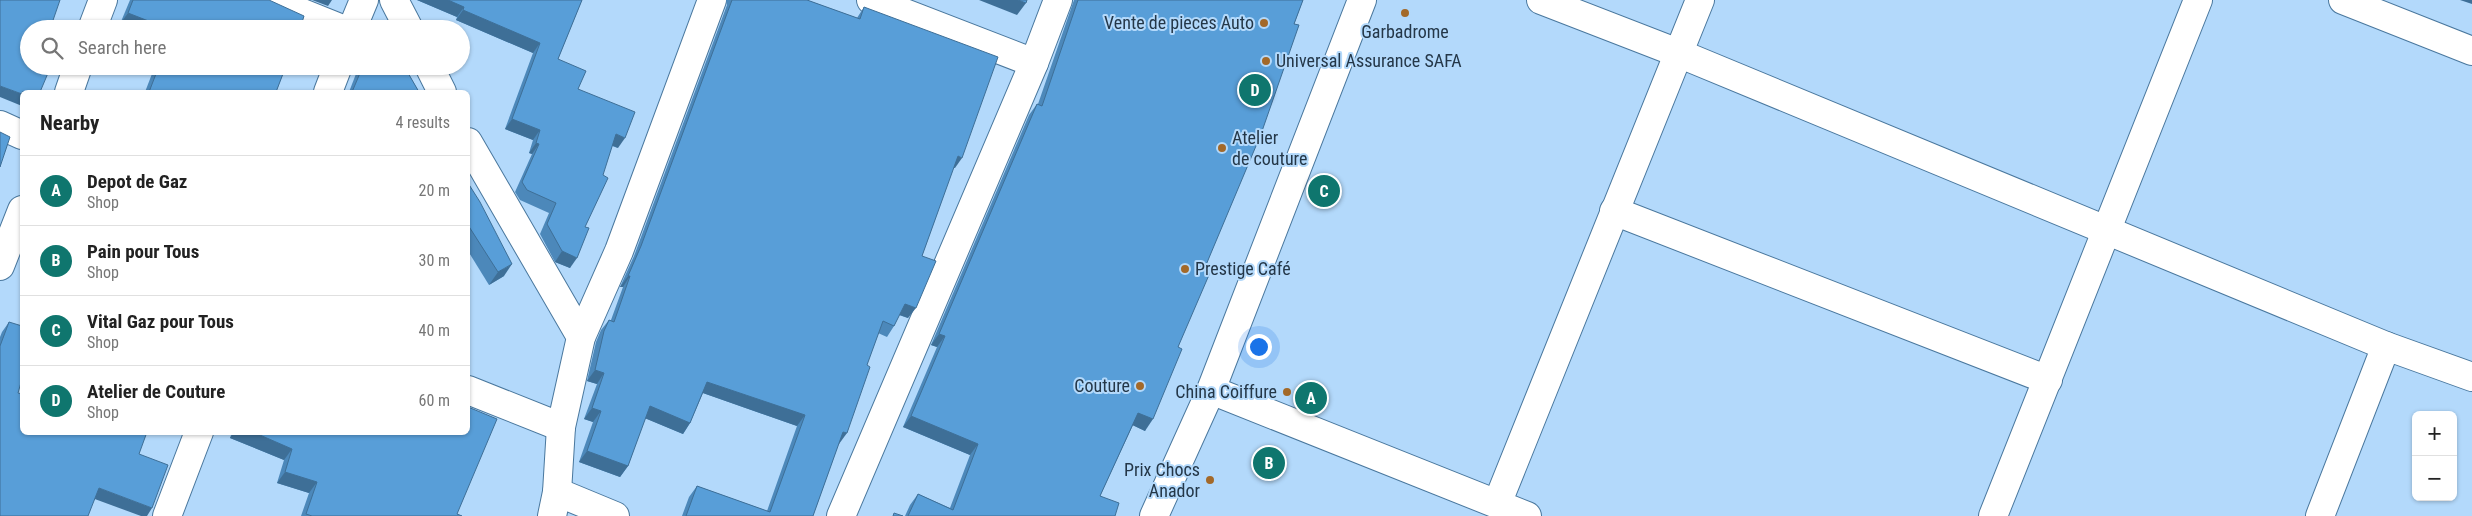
<!DOCTYPE html>
<meta charset="utf-8">
<style>
:root{--surface:#fff;--page:#f2f2f2;--text:#222;--muted:#767676;--line:#e0e0e0;--accent:#0f766e}
body{margin:0;font-family:"Roboto Condensed",sans-serif;background:var(--page);color:var(--text)}
.controls{position:absolute;right:15px;bottom:15px;display:grid;overflow:hidden;border-radius:8px;box-shadow:0 1px 4px #0004}
.controls button{width:45px;height:45px;display:grid;place-items:center;padding:0;border:0;border-bottom:1px solid var(--line);background:var(--surface);color:var(--text);font:25px sans-serif}
.you{position:absolute;left:1258px;top:346px;width:18px;height:18px;margin:-12px;border:4px solid #fff;border-radius:50%;background:#1a73e8;box-shadow:0 0 0 8px #1a73e833}
.badge{display:grid;place-items:center;width:32px;height:32px;border-radius:50%;background:var(--accent);color:#fff;font-size:16px;font-weight:700}
.pin{position:absolute;translate:-50% -50%;border:2px solid #fff;box-shadow:0 1px 5px #0006}
.list{margin:0;padding:0;list-style:none}
h2{display:flex;justify-content:space-between;align-items:center;height:65px;margin:0;padding:0 20px;font-size:21px}
h2 small{font-size:16px;font-weight:400;color:var(--muted)}
.list li{display:grid;grid-template-columns:32px 1fr auto;gap:15px;align-items:center;box-sizing:border-box;height:70px;padding:0 20px;border-top:1px solid var(--line)}
.list b{display:block;font-size:19px;white-space:nowrap}
.list p{margin:0;font-size:16px;white-space:nowrap;color:var(--muted)}
.list em{font-size:16px;font-style:normal;color:var(--muted)}
.icon{flex:none;width:28px;height:28px;fill:none;stroke:currentColor;stroke-width:2;stroke-linecap:round;stroke-linejoin:round}
.map{position:relative;flex:none;width:2472px;height:516px;overflow:hidden}
.search{position:absolute;background:var(--surface);box-shadow:0 1px 4px #0004;left:20px;top:20px;width:450px;height:55px;display:flex;align-items:center;gap:12px;box-sizing:border-box;padding:0 18px;border-radius:28px;color:var(--muted);font-size:19px}
.panel{position:absolute;background:var(--surface);box-shadow:0 1px 4px #0004;left:20px;top:90px;width:450px;height:345px;border-radius:8px}
.map>svg:first-child{display:block}
.lines{fill:none;stroke-linecap:round;stroke-linejoin:round}
.minor-casing{stroke:#4a789e;stroke-width:30}
.tertiary-casing{stroke:#4a789e;stroke-width:30}
.minor{stroke:#fff;stroke-width:28}
.tertiary{stroke:#fff;stroke-width:28}
.wall{fill:#4c88ba}
.shaded-wall{fill:#3e6f97}
.building{fill:#589ed8;stroke:#3e6f97}
.poi-dot{fill:#a36929;stroke:#b3d9fb;stroke-width:2}
.labels{text-anchor:middle;stroke-width:4;stroke-linejoin:round;paint-order:stroke}
.poi-label{font-size:18px;fill:#243748;stroke:#b3d9fb;text-anchor:end}
</style>
<div class="map">
<svg width="2472" height="516" viewBox="0 0 2472 516">
<rect width="100%" height="100%" fill="#b3d9fb"/>
<g class="lines">
<defs>
<g id="minor">
<polyline points="270,0 342,29"/>
<polyline points="394,0 409,29"/>
<polyline points="871,0 1034,63"/>
<polyline points="1541,0 1678,53 2386,346 2472,377"/>
<polyline points="2343,0 2472,51"/>
<polyline points="92,29 103,0"/>
<polyline points="429,66 442,92"/>
<polyline points="69,92 78,66"/>
<polyline points="0,125 22,135"/>
<polyline points="468,142 581,337"/>
<polyline points="1614,211 2048,380"/>
<polyline points="0,266 22,210"/>
<polyline points="468,390 561,427"/>
<polyline points="557,492 615,516"/>
<polyline points="1497,504 1700,0"/>
<polyline points="552,516 557,492 561,427 581,337 619,251 712,0"/>
<polyline points="841,516 1034,63 1058,0"/>
<polyline points="1993,516 2198,0"/>
<polyline points="2320,516 2386,346"/>
</g>
<g id="tertiary">
<polyline points="352,29 364,0"/>
<polyline points="328,92 338,66"/>
<polyline points="1211,390 1527,516"/>
<polyline points="167,516 199,432"/>
<polyline points="1154,516 1211,390 1362,0"/>
</g>
</defs>
<!-- minor casing -->
<use href="#minor" class="minor-casing"/>
<!-- tertiary casing -->
<use href="#tertiary" class="tertiary-casing"/>
<!-- minor -->
<use href="#minor" class="minor"/>
<!-- tertiary -->
<use href="#tertiary" class="tertiary"/>
</g>
<!-- wall -->
<g class="wall">
<polygon points="130,0 269,0 120,24"/>
<polygon points="417,0 582,0 558,59 618,148 612,146 570,268 555,262 540,234 549,213 520,200 515,192 532,154 529,153 533,140 505,129 533,53 456,20 457,17"/>
<polygon points="726,0 807,0 857,18 864,7 955,168 953,168 922,256 908,318 899,315 894,326 887,337 878,333 813,516 682,516 689,497 697,486 767,511 797,426 703,393 690,423 683,434 645,418 628,466 620,477 579,462 593,422 584,419 597,384 587,381 596,342 601,330 609,320 611,320 623,287 620,287 634,256 727,5"/>
<polygon points="1074,0 1303,0 1206,265 1178,347 1145,431 1133,425 1100,496 1115,516 905,516 910,505 918,494 950,508 970,455 903,427 937,347 931,345 1029,115 1037,104 1038,104"/>
<polygon points="155,66 286,66 276,92 145,92"/>
<polygon points="359,66 404,66 419,92 349,92"/>
<polygon points="468,183 504,276 489,285 468,251"/>
<polygon points="9,322 18,393 95,499 0,516 0,337 2,332"/>
<polygon points="232,432 468,432 457,514 462,516 301,516 309,493 277,483 284,460 230,438"/>
</g>
<!-- shaded-wall -->
<g class="shaded-wall">
<polygon points="312,0 332,0 328,6"/>
<polygon points="417,0 448,0 464,7 457,17"/>
<polygon points="979,0 1018,0 1026,3 1017,15"/>
<polygon points="2460,0 2472,0 2472,4"/>
<polygon points="463,10 540,43 533,53 456,20"/>
<polygon points="128,13 169,29 131,29 120,24"/>
<polygon points="0,86 22,94 22,106 0,97"/>
<polygon points="512,119 540,130 533,140 505,129"/>
<polygon points="616,134 625,138 618,148 609,144"/>
<polygon points="536,143 539,144 532,154 529,153"/>
<polygon points="958,156 962,158 955,168 950,167"/>
<polygon points="562,251 577,258 570,268 555,262"/>
<polygon points="512,264 504,276 489,285 498,272"/>
<polygon points="628,276 630,276 623,287 620,287"/>
<polygon points="905,304 916,308 908,318 897,314"/>
<polygon points="939,334 945,336 937,347 931,345"/>
<polygon points="595,370 604,373 597,384 587,381"/>
<polygon points="707,382 805,415 797,426 700,392"/>
<polygon points="650,406 690,423 683,434 642,417"/>
<polygon points="592,408 601,411 593,422 584,419"/>
<polygon points="1138,413 1153,419 1145,431 1130,424"/>
<polygon points="911,416 978,444 970,455 903,427"/>
<polygon points="234,432 253,432 292,449 284,460 230,438"/>
<polygon points="843,432 847,433 839,444 835,443"/>
<polygon points="587,451 628,466 620,477 579,462"/>
<polygon points="285,472 317,482 309,493 277,483"/>
<polygon points="99,488 152,508 147,516 141,516 92,498"/>
</g>
<!-- building -->
<g class="building">
<polygon points="0,0 60,0 50,29 29,29 29,66 51,66 40,92 22,92 22,94 0,86"/>
<polygon points="133,0 269,0 304,16 300,29 169,29 128,13"/>
<polygon points="448,0 582,0 558,59 586,71 578,89 635,112 625,138 616,134 603,175 608,178 585,227 589,228 577,258 562,251 547,224 556,203 527,190 522,182 539,144 536,143 540,130 512,119 540,43 463,10 464,7"/>
<polygon points="732,0 807,0 860,19 864,7 998,57 962,158 958,156 922,256 936,261 916,308 905,304 894,326 883,321 867,365 870,367 847,433 843,432 813,516 686,516 697,486 770,512 805,415 707,382 690,423 650,406 628,466 587,451 601,411 592,408 604,373 595,370 604,331 609,320 614,322 630,276 628,276 641,246"/>
<polygon points="1018,0 1027,0 1026,3"/>
<polygon points="1078,0 1303,0 1294,24 1299,25 1261,134 1206,265 1212,268 1178,347 1182,349 1153,419 1138,413 1100,496 1119,503 1115,516 908,516 918,494 953,510 978,444 911,416 945,336 939,334 1037,104 1042,106"/>
<polygon points="159,66 286,66 276,92 149,92"/>
<polygon points="363,66 404,66 419,92 352,92"/>
<polygon points="0,132 10,137 0,167"/>
<polygon points="468,183 480,202 512,264 498,272 468,225"/>
<polygon points="9,322 22,326 22,379 18,393 22,394 22,432 147,432 139,454 168,465 152,508 99,488 88,516 0,516 0,346"/>
<polygon points="468,407 497,419 457,514 462,516 312,516 306,514 317,482 285,472 292,449 253,432 468,432"/>
<polygon points="894,513 903,516 893,516"/>
</g>
<!-- markers -->
<g class="poi-dot">
<circle cx="1405" cy="13" r="5"/>
<circle cx="1264" cy="23" r="5"/>
<circle cx="1266" cy="61" r="5"/>
<circle cx="1222" cy="148" r="5"/>
<circle cx="1185" cy="269" r="5"/>
<circle cx="1140" cy="386" r="5"/>
<circle cx="1287" cy="392" r="5"/>
<circle cx="1210" cy="480" r="5"/>
</g>
<g class="labels">
<!-- poi labels -->
<g class="poi-label">
<text x="1254" y="29">Vente de pieces Auto</text>
<text x="1405" y="38" text-anchor="middle">Garbadrome</text>
<text x="1276" y="67" text-anchor="start">Universal Assurance SAFA</text>
<text x="1232" y="144" text-anchor="start">Atelier<tspan x="1232" dy="21">de couture</tspan></text>
<text x="1195" y="275" text-anchor="start">Prestige Café</text>
<text x="1130" y="392">Couture</text>
<text x="1277" y="398">China Coiffure</text>
<text x="1200" y="476">Prix Chocs<tspan x="1200" dy="21">Anador</tspan></text>
</g>
</g>
</svg>
<div class="controls">
<button>+</button>
<button>−</button>
</div>
<div class="you"></div>
<div class="pin badge" style="left:1311px;top:398px">A</div>
<div class="pin badge" style="left:1269px;top:463px">B</div>
<div class="pin badge" style="left:1324px;top:191px">C</div>
<div class="pin badge" style="left:1255px;top:90px">D</div>
<div class="search"><svg class="icon" aria-label="search" viewBox="0 0 24 24"><circle cx="10" cy="10" r="6"/><path d="M15 15l6 6"/></svg>Search here</div>
<section class="panel">
<h2>Nearby<small>4 results</small></h2>
<ul class="list">
<li><span class="badge">A</span><div><b>Depot de Gaz</b><p>Shop</p></div><em>20 m</em></li>
<li><span class="badge">B</span><div><b>Pain pour Tous</b><p>Shop</p></div><em>30 m</em></li>
<li><span class="badge">C</span><div><b>Vital Gaz pour Tous</b><p>Shop</p></div><em>40 m</em></li>
<li><span class="badge">D</span><div><b>Atelier de Couture</b><p>Shop</p></div><em>60 m</em></li>
</ul>
</section>
</div>
